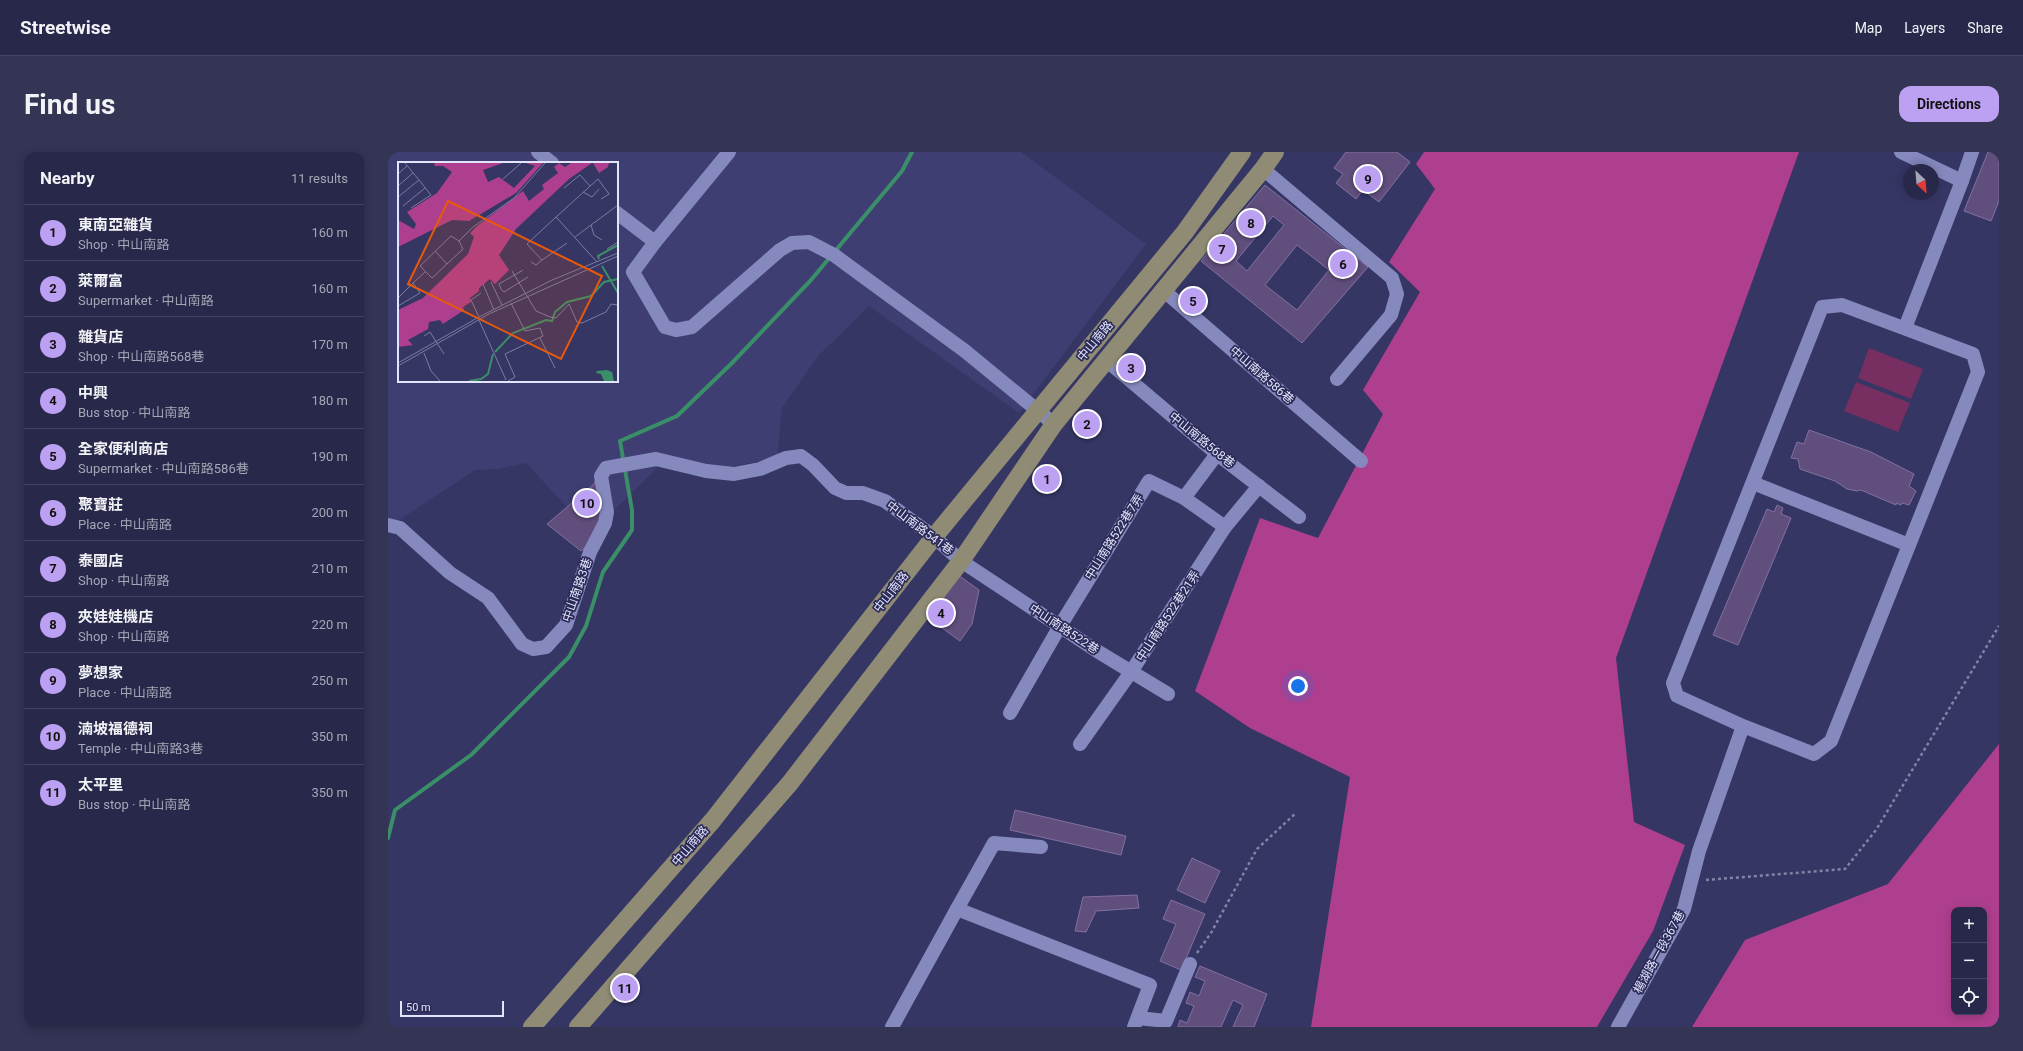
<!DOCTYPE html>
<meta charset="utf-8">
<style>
:root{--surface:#28284b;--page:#343455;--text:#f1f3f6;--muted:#a5a6b5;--line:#444463;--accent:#bca0f2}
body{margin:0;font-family:Roboto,"Noto Sans TC",sans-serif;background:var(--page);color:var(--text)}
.controls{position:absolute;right:12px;bottom:12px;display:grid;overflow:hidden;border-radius:8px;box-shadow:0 2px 10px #0003}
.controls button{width:36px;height:36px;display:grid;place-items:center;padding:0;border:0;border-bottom:1px solid var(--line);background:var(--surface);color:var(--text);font:20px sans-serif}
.compass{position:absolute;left:1515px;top:12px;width:36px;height:36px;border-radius:50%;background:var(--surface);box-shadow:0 2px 10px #0003;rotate:154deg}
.scale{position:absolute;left:12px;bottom:10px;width:104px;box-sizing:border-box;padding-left:4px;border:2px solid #e3e5fd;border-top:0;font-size:11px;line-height:14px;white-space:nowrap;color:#e3e5fd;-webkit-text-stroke:3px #2c2b58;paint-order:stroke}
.you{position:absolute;left:910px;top:534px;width:14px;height:14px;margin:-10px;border:3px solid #fff;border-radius:50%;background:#1a73e8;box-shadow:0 0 0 6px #1a73e833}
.badge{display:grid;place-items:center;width:26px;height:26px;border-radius:50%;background:var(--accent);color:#111;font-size:13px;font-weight:700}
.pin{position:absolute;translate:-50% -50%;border:2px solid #fff;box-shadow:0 1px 4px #0006}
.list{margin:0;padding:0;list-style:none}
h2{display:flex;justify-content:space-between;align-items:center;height:52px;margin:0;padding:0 16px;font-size:17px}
h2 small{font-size:13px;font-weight:400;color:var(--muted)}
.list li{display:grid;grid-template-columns:26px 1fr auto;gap:12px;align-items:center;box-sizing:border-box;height:56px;padding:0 16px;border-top:1px solid var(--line)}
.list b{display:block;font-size:15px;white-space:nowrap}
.list p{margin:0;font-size:13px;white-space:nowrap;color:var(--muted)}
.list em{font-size:13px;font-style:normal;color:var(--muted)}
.icon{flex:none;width:22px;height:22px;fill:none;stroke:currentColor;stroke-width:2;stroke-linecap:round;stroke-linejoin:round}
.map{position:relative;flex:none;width:1611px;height:875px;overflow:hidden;border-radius:12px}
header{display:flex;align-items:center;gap:24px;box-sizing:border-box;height:56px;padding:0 20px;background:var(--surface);border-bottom:1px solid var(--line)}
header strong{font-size:19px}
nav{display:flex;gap:22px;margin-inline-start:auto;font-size:14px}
.intro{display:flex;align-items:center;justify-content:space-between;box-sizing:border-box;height:96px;padding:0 24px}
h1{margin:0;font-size:28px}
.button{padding:10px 18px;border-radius:12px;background:var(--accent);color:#111;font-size:14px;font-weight:700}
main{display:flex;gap:24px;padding:0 24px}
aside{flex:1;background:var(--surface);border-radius:12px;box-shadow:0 2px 10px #0003}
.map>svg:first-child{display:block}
.built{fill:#3e3e73;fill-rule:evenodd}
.green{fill:#762f60}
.forest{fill:#ae3f8e;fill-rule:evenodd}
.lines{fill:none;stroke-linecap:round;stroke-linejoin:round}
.stream{stroke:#3a8f68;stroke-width:4}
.building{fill:#604e7d;stroke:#8370a3;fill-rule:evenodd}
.path{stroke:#8183a7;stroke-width:2.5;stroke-dasharray:3 3;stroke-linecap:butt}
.minor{stroke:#8589be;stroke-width:14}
.major{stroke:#8f8b74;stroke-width:18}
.labels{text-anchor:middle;stroke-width:3.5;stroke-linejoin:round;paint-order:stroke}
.street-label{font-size:12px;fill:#e3e5fd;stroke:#2c2b58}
.inset-river{fill:none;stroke:#3a8f68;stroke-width:2}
.inset-road{fill:none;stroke:#7b7ca1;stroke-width:1}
.view{fill:#e8590c;fill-opacity:0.15;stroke:#e8590c;stroke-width:2}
.inset-edge{fill:none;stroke:#e3e5fd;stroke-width:2}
</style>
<header>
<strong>Streetwise</strong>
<nav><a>Map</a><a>Layers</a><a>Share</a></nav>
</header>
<div class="intro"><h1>Find us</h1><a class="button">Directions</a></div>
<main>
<aside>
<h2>Nearby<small>11 results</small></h2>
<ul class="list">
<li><span class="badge">1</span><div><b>東南亞雜貨</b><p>Shop · 中山南路</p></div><em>160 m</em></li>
<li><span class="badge">2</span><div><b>萊爾富</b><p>Supermarket · 中山南路</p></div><em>160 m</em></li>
<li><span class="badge">3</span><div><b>雜貨店</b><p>Shop · 中山南路568巷</p></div><em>170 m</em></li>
<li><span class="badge">4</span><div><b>中興</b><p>Bus stop · 中山南路</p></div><em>180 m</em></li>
<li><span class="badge">5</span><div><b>全家便利商店</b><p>Supermarket · 中山南路586巷</p></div><em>190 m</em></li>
<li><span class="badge">6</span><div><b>聚寶莊</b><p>Place · 中山南路</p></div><em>200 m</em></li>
<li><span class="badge">7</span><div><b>泰國店</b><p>Shop · 中山南路</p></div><em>210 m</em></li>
<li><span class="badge">8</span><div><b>夾娃娃機店</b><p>Shop · 中山南路</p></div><em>220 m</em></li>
<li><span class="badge">9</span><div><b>夢想家</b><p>Place · 中山南路</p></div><em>250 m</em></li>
<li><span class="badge">10</span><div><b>湳坡福德祠</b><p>Temple · 中山南路3巷</p></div><em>350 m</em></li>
<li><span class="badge">11</span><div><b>太平里</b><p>Bus stop · 中山南路</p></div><em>350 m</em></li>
</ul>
</aside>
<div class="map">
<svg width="1611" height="875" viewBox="0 0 1611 875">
<rect width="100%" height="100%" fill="#353664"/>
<!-- built -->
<path class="built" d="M0,0H633L758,92L631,261L481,154L430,204L394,256L389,306L341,315L276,309L215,369H192L138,311L110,317L87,318L5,372H0ZM11,11H229V229H11Z"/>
<!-- green -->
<g class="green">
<polygon points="1481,196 1535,217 1523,247 1470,226"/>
<polygon points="1468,230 1522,251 1510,280 1456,259"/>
</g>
<!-- forest -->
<g class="forest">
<polygon points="1036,0 1411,0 1228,506 1246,670 1297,693 1265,779 1209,875 923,875 962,625 862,576 807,539 872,366 930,386 995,262 975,238 1032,140 1001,110 1047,37 1028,12"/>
<path d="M1611,592V875H1304L1357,788L1500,732ZM1566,758H1596V860H1566Z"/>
</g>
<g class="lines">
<!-- stream -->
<polyline class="stream" points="0,686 7,658 83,603 181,505 198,474 215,420 244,378 244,358 232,289 289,264 343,212 423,128 514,19 524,0"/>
</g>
<!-- building -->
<g class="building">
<polygon points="958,0 1009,0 1022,10 991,50 975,38 968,47 948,31 955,22 946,16"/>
<polygon points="1600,0 1611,0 1611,49 1603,69 1576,59"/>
<path d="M877,33L980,115L914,191L813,109ZM885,64L896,73L859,119L848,109ZM909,93L941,118L909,158L877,133Z"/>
<polygon points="1421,278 1483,300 1526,322 1521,334 1528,339 1521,353 1514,351 1513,353 1508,351 1508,353 1473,338 1469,339 1459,337 1447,329 1412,317 1410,307 1403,306 1409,290 1416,292"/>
<polygon points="212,317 212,381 193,399 159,372 206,332"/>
<polygon points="1389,353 1395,356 1393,362 1403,366 1350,493 1325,483 1379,357 1386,360"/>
<polygon points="570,423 591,438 584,472 572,489 539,465"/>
<polygon points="627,658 738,684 733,703 622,678"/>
<polygon points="804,706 832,719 817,751 789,738"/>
<polygon points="749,743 751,756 708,759 698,780 687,779 695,745"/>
<polygon points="783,748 817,762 793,818 772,809 788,772 775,767"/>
<polygon points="812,814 879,842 866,875 845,875 855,853 845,848 833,875 790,875 792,868 799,871 806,854 798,851 802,840 811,844 817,829 807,825"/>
</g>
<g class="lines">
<!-- path -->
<g class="path">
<polyline points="1318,728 1457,717 1488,678 1611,474"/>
<polyline points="809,801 823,781 869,697 908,661"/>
</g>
<!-- minor -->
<g class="minor">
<polyline points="150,0 164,11"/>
<polyline points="341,0 267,90 245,120 277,175 288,178 304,175 392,98 404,91 421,90 446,103 577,199 666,272"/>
<polyline points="1513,0 1574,29 1517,176"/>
<polyline points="875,17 1004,126 1009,142 1003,163 949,227"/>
<polyline points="1574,29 1584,0"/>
<polyline points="229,61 267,90"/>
<polyline points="775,138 973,309"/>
<polyline points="718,208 829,302 911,365"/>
<polyline points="1365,331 1521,393"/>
<polyline points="796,346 829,302"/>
<polyline points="0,373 12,376 62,421 100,446 134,492 145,497 158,495 178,473 202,400 217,371 219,360 213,324 218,316 268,307 318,319 346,322 372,317 398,306 413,304 425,313 447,336 458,341 475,341 497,349 546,385 573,409 709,499 780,542"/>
<polyline points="837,375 871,334"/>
<polyline points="622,561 672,474 761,329 796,346 837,375 743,520 692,592"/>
<polyline points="653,695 606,691 569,757 762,833 746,875"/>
<polyline points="750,866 778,869 802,812"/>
<polyline points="504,875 569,757"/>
<polyline points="1230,875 1296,757 1311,699 1355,574 1426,602 1443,589 1590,220 1585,202 1454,153 1434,155 1285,531 1289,544 1355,574"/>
</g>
<!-- major -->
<g class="major">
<polyline points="144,875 325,668 546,385 797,80 854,0"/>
<polyline points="190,875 402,631 573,409 666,272 875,17 887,0"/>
</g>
</g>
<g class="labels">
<!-- street labels -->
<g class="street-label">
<text transform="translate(707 189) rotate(-50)" y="4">中山南路</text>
<text transform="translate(874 223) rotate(41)" y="4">中山南路586巷</text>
<text transform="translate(814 288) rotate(39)" y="4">中山南路568巷</text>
<text transform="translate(532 376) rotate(37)" y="4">中山南路541巷</text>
<text transform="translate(726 385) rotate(-58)" y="4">中山南路522巷7弄</text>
<text transform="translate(189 438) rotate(-71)" y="4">中山南路3巷</text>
<text transform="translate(503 440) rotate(-52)" y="4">中山南路</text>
<text transform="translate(780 464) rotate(-57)" y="4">中山南路522巷21弄</text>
<text transform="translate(676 477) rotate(33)" y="4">中山南路522巷</text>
<text transform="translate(302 694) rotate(-49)" y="4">中山南路</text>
<text transform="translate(1271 800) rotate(-61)" y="4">楊湖路一段367巷</text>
</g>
</g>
<!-- overview -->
<g transform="translate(10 10)">
<rect width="220" height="220" fill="#353664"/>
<path d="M36,1H105L85,8L90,20L101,15L116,26L137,4L128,1H145L118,31L71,59L54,58L0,85V58L16,67L18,62L9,50L39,31L54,10L45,4H37ZM161,1L167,5L173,1H194L171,17L118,67L101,93L111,108L97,122L92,117L81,126V129L72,136L73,140L65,145L66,148L45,162L42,158L31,160L30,167L10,178L15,183L0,185V148L25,136L70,92L76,75L72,71L79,64L125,29L131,39L146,27L144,23L160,11L156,5ZM195,1H211L210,5L201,11Z" fill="#ae3f8e"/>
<path d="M209,208L214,210L216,219H206L203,212L198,211L199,209Z" fill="#3a8f68"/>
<path class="inset-river" d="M201,97L200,94L220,83M204,104L220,131M97,190L115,171L148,158L154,159L157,150L169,140L193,134L206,120L220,117M71,219L83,217L90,212L95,192"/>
<path class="inset-road" d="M0,12L9,4M105,17L123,1M0,24L15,11M166,26L182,13L192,24M185,30L194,35L201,27M0,35L21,18L7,1M5,44L27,26M13,46L33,33L21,18M158,55L200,17L211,32L203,37M193,63L196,73L204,78M177,75L220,43M61,79L65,87L34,116L22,104L53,74L61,79L75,65L116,36L147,1M209,87L220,80M37,89L49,102M144,98L169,81M133,100L138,103L144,98L129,82L158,55L199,100M114,109L138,149L152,155L158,156L171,142L179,160L184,161L208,150L213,142L220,143M93,120L104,143M85,122L96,148M103,127L101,122L125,108M103,127L106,130L130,115M0,136L15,121M0,144L22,131L15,121L27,110M81,155L73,138L83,131M81,158L108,218M26,174L32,170L46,192M142,176L157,206M26,191L33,209L42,219M0,201L81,155L154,118L220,91M0,204L91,152L220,94M110,219L117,215L107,192L145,174L142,166L127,169L113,141"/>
<path class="view" d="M50,39L204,114L163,197L10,122Z"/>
<rect width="220" height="220" class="inset-edge"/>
</g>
</svg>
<div class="controls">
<button>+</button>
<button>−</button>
<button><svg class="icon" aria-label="locate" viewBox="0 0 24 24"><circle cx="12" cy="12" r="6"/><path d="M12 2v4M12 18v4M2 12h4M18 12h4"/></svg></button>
</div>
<svg class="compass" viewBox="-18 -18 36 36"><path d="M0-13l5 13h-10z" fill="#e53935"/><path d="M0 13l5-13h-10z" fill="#a5a6b5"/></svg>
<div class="scale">50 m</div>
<div class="you"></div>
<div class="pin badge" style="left:659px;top:327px">1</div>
<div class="pin badge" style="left:699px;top:272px">2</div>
<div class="pin badge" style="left:743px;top:216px">3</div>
<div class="pin badge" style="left:553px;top:461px">4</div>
<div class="pin badge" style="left:805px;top:149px">5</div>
<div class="pin badge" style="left:955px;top:112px">6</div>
<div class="pin badge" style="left:834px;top:97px">7</div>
<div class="pin badge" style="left:863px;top:71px">8</div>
<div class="pin badge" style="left:980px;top:27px">9</div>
<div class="pin badge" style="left:199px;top:351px">10</div>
<div class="pin badge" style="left:237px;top:836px">11</div>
</div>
</main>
